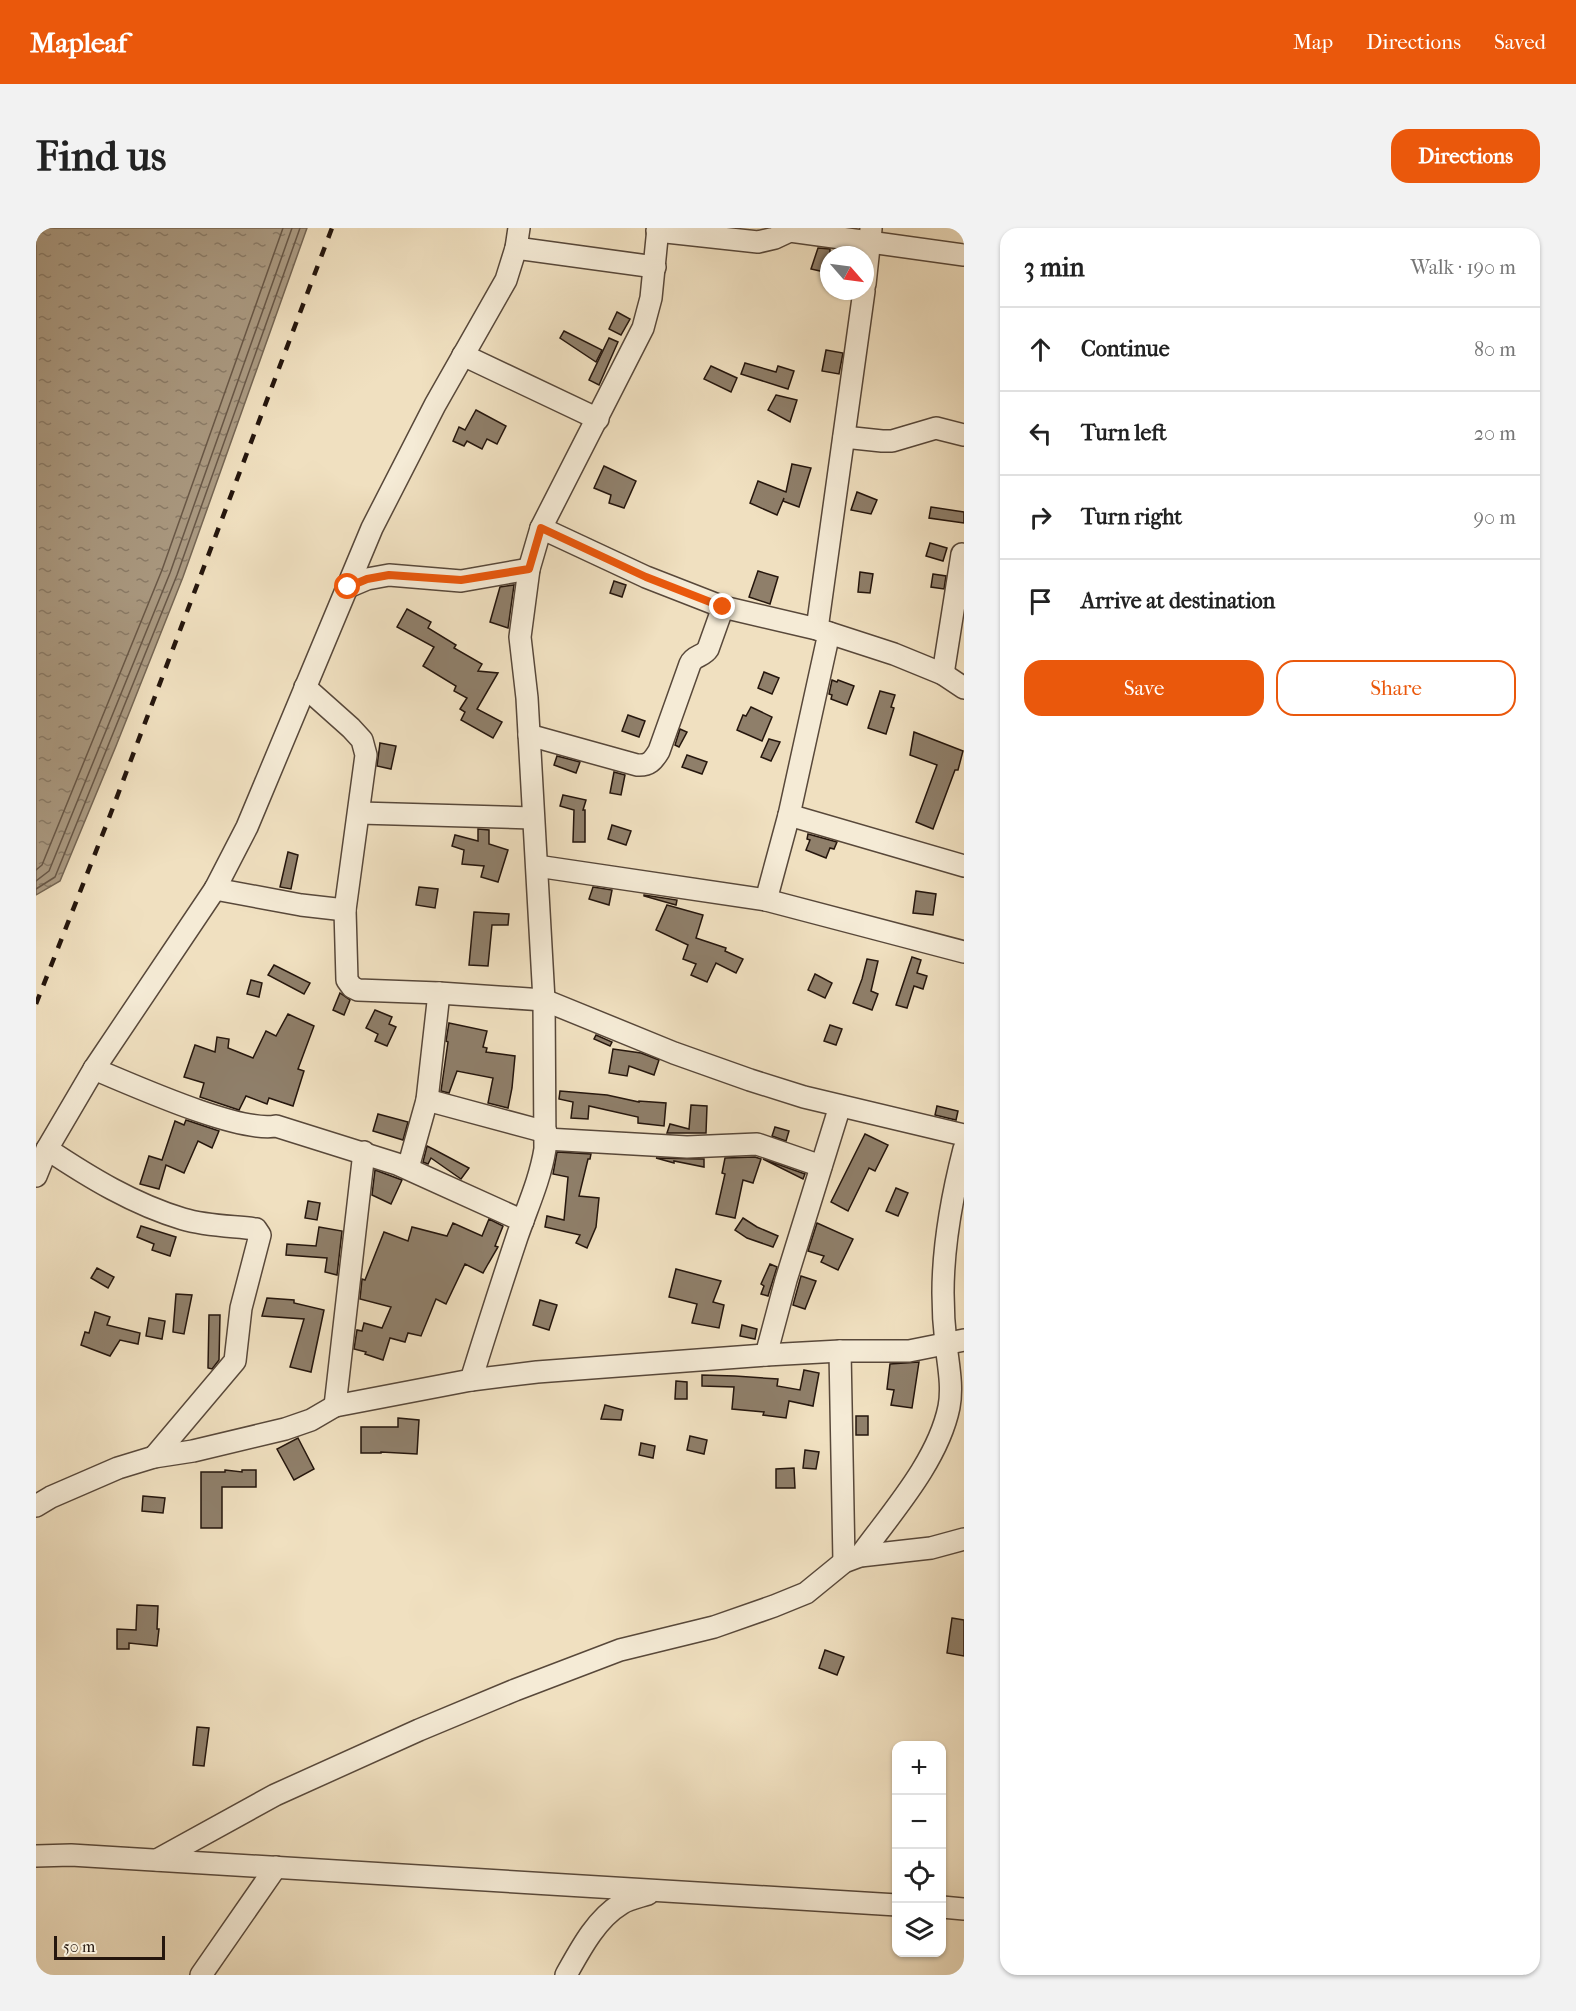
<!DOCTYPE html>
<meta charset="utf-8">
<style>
:root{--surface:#fff;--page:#f2f2f2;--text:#222;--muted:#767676;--line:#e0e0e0;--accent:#ea580c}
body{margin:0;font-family:"IM FELL French Canon",serif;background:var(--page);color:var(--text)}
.controls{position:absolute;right:18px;bottom:18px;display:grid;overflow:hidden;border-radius:12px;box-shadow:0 2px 4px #0004}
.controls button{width:54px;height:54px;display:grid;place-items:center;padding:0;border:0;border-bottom:2px solid var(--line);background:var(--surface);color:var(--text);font:30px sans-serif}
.compass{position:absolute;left:784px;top:18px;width:54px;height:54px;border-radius:50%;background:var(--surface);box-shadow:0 2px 4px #0004;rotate:118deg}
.scale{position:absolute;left:18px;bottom:15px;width:111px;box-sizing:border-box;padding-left:6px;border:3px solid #25160d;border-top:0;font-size:16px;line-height:21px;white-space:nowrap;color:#25160d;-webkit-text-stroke:4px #f5ebd6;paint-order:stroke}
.stop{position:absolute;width:18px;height:18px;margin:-14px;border:4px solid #ea580c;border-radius:50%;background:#fff}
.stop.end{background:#ea580c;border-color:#fff;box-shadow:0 2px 6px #0008}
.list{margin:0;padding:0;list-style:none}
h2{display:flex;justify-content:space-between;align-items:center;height:78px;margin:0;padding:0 24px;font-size:26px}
h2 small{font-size:20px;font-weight:400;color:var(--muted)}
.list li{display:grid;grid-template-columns:39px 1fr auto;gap:18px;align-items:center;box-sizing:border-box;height:84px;padding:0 24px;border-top:2px solid var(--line)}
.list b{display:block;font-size:22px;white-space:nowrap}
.list em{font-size:20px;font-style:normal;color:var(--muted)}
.actions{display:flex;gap:12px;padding:18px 24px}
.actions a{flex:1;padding:14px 0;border:2px solid var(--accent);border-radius:18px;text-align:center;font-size:21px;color:var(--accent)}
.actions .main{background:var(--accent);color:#fff}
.icon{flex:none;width:33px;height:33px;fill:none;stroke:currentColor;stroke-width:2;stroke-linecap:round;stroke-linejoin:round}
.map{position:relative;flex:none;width:928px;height:1747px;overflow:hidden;border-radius:18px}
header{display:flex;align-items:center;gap:36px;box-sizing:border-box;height:84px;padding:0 30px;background:var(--accent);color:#fff}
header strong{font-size:28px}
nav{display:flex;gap:33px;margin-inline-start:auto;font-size:21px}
.intro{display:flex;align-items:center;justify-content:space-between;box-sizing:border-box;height:144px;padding:0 36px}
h1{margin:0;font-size:42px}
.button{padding:15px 27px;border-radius:18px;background:var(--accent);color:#fff;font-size:21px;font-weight:700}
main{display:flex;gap:36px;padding:0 36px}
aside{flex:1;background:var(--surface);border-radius:18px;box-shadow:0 2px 4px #0004}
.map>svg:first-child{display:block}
.water{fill:url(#water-ripples);stroke:#756654;stroke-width:1.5}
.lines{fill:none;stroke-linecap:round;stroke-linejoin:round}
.shore{stroke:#685848;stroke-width:1.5}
.building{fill:#8f7f6a;stroke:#25160d;stroke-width:1.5}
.minor-casing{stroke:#58483a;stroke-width:24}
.minor{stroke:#f5ebd6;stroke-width:21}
.rail{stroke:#25160d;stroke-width:4.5;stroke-dasharray:10 10;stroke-linecap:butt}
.route{stroke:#ea580c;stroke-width:8}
</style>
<header>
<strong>Mapleaf</strong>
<nav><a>Map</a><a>Directions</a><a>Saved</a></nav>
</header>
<div class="intro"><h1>Find us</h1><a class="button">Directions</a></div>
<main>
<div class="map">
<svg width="928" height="1747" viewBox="0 0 928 1747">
<defs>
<pattern id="water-ripples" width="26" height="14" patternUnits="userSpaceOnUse" patternTransform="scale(1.5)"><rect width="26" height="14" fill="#ab9b83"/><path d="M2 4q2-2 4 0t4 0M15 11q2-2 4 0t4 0" fill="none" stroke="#8b7d6a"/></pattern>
</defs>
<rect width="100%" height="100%" fill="#f0e0c0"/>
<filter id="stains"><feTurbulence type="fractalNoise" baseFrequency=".00333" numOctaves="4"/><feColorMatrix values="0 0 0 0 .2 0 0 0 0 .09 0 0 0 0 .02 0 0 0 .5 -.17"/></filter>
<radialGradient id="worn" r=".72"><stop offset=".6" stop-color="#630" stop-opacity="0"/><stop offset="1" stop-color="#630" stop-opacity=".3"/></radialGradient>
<!-- water -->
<polygon class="water" points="0,0 271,0 147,349 80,518 24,653 0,667"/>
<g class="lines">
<!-- shore -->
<g class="shore">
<polyline points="0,642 6,637 126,342 247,0"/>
<polyline points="0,653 13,643 134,345 256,0"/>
<polyline points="0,661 19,649 141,347 264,0"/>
</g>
</g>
<!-- building -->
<g class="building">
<polygon points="782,20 794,21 793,45 775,41"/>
<polygon points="581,84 594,91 585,107 573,101"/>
<polygon points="528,103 566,122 560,134 524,110"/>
<polygon points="573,110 582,114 563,157 553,152"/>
<polygon points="790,122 807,125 803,146 786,143"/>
<polygon points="709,135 740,144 742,138 758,143 752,161 705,146"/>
<polygon points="675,138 701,150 695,164 668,151"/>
<polygon points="740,167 761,172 754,194 732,182"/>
<polygon points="440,182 470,198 461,216 451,211 446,221 431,213 428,218 417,213 423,199 429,202"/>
<polygon points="756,236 775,240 763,279 747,273 748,270 741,287 714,275 722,253 750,264"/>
<polygon points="568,238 600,253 588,280 573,275 575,267 558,260"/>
<polygon points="821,264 841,272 835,286 815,282"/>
<polygon points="895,279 928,284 928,295 893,290"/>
<polygon points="894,315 911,320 907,333 890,328"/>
<polygon points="722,343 742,349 734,376 713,369"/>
<polygon points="824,344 837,346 834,365 822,364"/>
<polygon points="897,346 910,348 908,361 895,359"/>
<polygon points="578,353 590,357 586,369 574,365"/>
<polygon points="478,357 472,400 454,394 464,359"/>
<polygon points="371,381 395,394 392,400 420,417 418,420 446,436 442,443 462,445 441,481 466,494 457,510 425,492 429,484 424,481 431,470 418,463 420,458 387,438 398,419 361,399"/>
<polygon points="728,444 743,450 736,466 722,460"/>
<polygon points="796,452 801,454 802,452 818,458 811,477 795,471 796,467 793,466"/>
<polygon points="844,463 859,467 855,479 858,480 850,506 832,500"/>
<polygon points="715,479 736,489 726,513 701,502 707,487 710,488"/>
<polygon points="592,487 609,493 603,509 586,503"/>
<polygon points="644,501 651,504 643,519 639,517"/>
<polygon points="878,504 927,523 922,542 919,542 897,601 880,594 901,537 874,527"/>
<polygon points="733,511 744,514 735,533 725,529"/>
<polygon points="344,515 360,518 355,541 341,538"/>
<polygon points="651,527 671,534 666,546 646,539"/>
<polygon points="521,528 544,534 540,545 518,537"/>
<polygon points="578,544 589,547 585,567 574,565"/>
<polygon points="527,567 550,572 547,582 549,582 549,614 537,614 538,582 524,578"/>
<polygon points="576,597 595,603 590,617 572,611"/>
<polygon points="442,601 453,602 453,616 472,622 462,654 445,649 448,638 426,636 428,622 416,618 419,607 442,613"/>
<polygon points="772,606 801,614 798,621 794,620 790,630 770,622 774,612 771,611"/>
<polygon points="252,624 262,627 255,661 244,659"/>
<polygon points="383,659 402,661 399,680 380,677"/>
<polygon points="557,659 576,662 573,677 553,671"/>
<polygon points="880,663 900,666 897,687 877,685"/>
<polygon points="608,667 641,672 640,677 608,668"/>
<polygon points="631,677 667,687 660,710 690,720 689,723 707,731 700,745 680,735 671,754 655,747 660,736 647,731 652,717 620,702"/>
<polygon points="438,684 473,686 472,697 456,697 452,738 433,737"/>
<polygon points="876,729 885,732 881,745 891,748 887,761 878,758 871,780 860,777"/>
<polygon points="831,731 842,733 835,763 842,766 836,782 817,775 826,751"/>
<polygon points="238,737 274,755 268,766 232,747"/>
<polygon points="779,746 796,755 789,770 772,762"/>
<polygon points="215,752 226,755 223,769 211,766"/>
<polygon points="304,765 314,772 308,787 297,782"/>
<polygon points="339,782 356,789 353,796 360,799 351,818 339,813 342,806 330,800"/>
<polygon points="252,786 278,798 262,841 268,843 257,878 233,870 231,876 210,868 203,882 164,869 168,855 148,849 159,817 179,824 181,809 193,811 192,820 217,830 230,803 240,808"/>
<polygon points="413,795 451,803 447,819 451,820 450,824 479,828 476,860 472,880 452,875 457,850 421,843 413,865 405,863 412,814 410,813"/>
<polygon points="794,797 806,801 800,817 788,813"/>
<polygon points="560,807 576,814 574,818 558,811"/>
<polygon points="577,821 605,825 623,832 618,847 593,838 591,848 573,845"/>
<polygon points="524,863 571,867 603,874 603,873 630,875 628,898 602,895 602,889 553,878 552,891 535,890 537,874 523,871"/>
<polygon points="655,877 671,878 670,905 631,905 634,896 653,901"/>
<polygon points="901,878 922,883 920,892 899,887"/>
<polygon points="342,886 372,894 367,912 337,903"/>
<polygon points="150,892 183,903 176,920 162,913 148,945 130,937 123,961 104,956 113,928 126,932 139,893 148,897"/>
<polygon points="739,899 753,903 750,913 736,908"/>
<polygon points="829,906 852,917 839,943 833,940 812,983 795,974"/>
<polygon points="391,918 399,922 433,940 425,951 395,930 392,936 387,934"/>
<polygon points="521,924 555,926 554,931 552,931 543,968 563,970 560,999 551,1020 540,1015 544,1007 509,999 511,988 528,992 532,949 517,946"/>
<polygon points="719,929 725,931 717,955 707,952 699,990 680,986 689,946 686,945 689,930"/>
<polygon points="620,930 668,931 668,939 638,933 638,935"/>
<polygon points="727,931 769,946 767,951"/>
<polygon points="339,942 366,952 355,976 336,967"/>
<polygon points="860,960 872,965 862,988 850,983"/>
<polygon points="272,973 284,975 281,992 269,990"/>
<polygon points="707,990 721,999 742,1008 737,1019 711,1010 699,1002"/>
<polygon points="453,991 467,998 459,1018 462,1019 452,1036 447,1045 429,1036 410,1076 400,1071 385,1108 372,1105 369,1114 354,1110 347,1132 329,1126 330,1124 318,1121 321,1102 326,1103 328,1095 346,1100 355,1079 324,1071 326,1051 329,1052 348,1004 372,1013 376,999 411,1008 417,995 446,1008"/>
<polygon points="781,995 817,1011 802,1042 785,1034 788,1028 772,1023"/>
<polygon points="105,998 140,1009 134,1028 116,1022 118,1016 101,1009"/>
<polygon points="283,999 306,1003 301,1047 289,1044 291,1030 250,1027 251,1016 280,1018"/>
<polygon points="734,1036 741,1039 732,1068 725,1066 728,1058 725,1056"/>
<polygon points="61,1040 78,1049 72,1060 55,1050"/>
<polygon points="640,1041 685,1053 677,1074 688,1077 683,1100 656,1095 661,1076 633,1069"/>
<polygon points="765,1048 780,1053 769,1081 757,1077"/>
<polygon points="140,1066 156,1067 148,1106 137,1104"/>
<polygon points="231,1070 258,1072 258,1075 288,1082 275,1144 254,1139 268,1091 226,1088"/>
<polygon points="504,1072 521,1077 513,1102 497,1097"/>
<polygon points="59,1084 74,1089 71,1097 104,1105 102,1116 84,1112 74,1128 45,1117 49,1104 53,1105"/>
<polygon points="173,1087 184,1087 183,1132 176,1141 172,1140"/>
<polygon points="113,1090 129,1093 126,1111 110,1108"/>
<polygon points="706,1097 721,1101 719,1111 704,1108"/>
<polygon points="883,1134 876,1180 855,1177 858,1162 851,1161 854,1136"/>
<polygon points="768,1142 783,1145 777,1178 753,1173 750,1190 727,1187 728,1184 696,1181 698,1159 666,1158 666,1147 699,1148 742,1151 741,1158 764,1162"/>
<polygon points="640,1153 651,1154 651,1171 639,1171"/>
<polygon points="569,1177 587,1182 585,1192 565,1191"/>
<rect x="820" y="1188" width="12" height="19"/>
<polygon points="362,1190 383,1192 381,1226 345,1224 345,1225 325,1225 325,1199 362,1199"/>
<polygon points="654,1208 671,1212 668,1226 651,1222"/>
<polygon points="262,1210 278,1241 258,1252 241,1221"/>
<polygon points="605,1215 619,1218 617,1230 603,1227"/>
<polygon points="769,1222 783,1224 780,1241 767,1240"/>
<polygon points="758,1240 759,1260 740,1260 740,1241"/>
<polygon points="189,1242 206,1244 206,1242 220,1242 220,1259 186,1259 186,1300 165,1300 165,1244 189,1244"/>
<polygon points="107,1268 129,1270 127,1285 106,1283"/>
<polygon points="101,1377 122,1378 121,1401 123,1401 121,1418 93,1415 93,1421 81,1421 81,1401 100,1402"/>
<polygon points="916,1390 928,1392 928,1428 911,1425"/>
<polygon points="789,1422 808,1429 801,1447 783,1440"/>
<polygon points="161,1499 173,1500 168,1538 157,1537"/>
</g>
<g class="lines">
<defs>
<g id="minor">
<polyline points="621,3 722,14 739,10 754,3 928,27"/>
<polyline points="480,20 619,39"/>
<polyline points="829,56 835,1"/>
<polyline points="427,127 562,191"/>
<polyline points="808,209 846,213 856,213 900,200 928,207"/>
<polyline points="505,300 610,349 687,379 781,401 858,426 907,446 928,460"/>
<polyline points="312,359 331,351 353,347 425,353 493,341"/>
<polyline points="781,401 828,63"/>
<polyline points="907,446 926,326"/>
<polyline points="269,459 315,500 326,512 330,527 309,682 311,752 316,759 322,762 403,765 508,772 638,825 714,852 768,869 928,907"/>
<path d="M493,507L601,537C613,538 617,533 623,523L654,436C658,427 667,429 672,421L687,379"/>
<polyline points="324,585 496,590"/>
<polyline points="753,587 928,638"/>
<polyline points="501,638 730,672 928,724"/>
<polyline points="179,661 265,677 309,682"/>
<polyline points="730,672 753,587 793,405"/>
<path d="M58,841C97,857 202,905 240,898L361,936L487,993"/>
<polyline points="391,872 510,904"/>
<polyline points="510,911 651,919 721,916 785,938"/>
<path d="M11,921C53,949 97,976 147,991C170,998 196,998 220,1001L224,1007L205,1080L199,1133L118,1229"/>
<polyline points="372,940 391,872 403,765"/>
<polyline points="0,948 11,921 58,841 179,661 211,599 336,300 399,177 470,52 480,20 483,0"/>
<polyline points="804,1123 808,1334"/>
<polyline points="730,1127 750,1052 804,878"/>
<path d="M435,1152C450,1104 465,1057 481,1009C491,980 504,952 509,921L508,772L491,470L484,409L493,341L505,300L607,100L615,70L622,0"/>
<polyline points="299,1178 328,924"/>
<polyline points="0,1278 15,1269 82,1240 118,1229 157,1223 249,1201 275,1192 299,1178 435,1152 501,1144 730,1127 804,1123 873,1123 928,1112"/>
<path d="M824,1328C856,1284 902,1233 913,1179C917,1158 912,1136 910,1116C908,1099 907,1082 907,1065C907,1016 916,968 928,921"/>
<polyline points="0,1628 35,1627 861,1677"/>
<polyline points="121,1632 239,1567 383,1502 479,1462 584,1422 678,1399 738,1378 770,1365 808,1334 824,1328 895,1320 928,1311"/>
<polyline points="906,1679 928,1681"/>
<polyline points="165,1747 240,1639"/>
<path d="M530,1747C544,1722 560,1691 585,1676C592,1671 603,1669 612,1666"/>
</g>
</defs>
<!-- minor casing -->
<use href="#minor" class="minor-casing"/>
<!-- minor -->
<use href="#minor" class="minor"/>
<!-- rail -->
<polyline class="rail" points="0,776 73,590 296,0"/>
</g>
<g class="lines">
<!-- route -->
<polyline class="route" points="312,359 331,351 353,347 425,352 493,341 505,300 610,349 687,379"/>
</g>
<rect width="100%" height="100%" filter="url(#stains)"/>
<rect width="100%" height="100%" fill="url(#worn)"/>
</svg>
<div class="controls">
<button>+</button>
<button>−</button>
<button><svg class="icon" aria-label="locate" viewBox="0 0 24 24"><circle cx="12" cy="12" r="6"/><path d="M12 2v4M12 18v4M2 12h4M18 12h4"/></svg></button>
<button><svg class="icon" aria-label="layers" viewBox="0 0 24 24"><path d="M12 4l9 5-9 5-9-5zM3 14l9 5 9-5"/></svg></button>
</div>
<svg class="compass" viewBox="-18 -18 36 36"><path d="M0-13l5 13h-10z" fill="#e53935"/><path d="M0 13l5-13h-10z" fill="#767676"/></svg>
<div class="scale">50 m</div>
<div class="stop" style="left:312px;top:359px"></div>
<div class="stop end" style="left:687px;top:379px"></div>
</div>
<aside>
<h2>3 min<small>Walk · 190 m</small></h2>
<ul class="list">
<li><svg class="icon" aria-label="ahead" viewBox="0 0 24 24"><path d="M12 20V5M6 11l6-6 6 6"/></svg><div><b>Continue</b></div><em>80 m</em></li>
<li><svg class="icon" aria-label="left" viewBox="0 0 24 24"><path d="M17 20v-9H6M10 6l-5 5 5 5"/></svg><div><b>Turn left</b></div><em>20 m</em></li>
<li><svg class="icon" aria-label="right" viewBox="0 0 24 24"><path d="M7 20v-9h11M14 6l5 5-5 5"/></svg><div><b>Turn right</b></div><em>90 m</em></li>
<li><svg class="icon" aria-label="arrive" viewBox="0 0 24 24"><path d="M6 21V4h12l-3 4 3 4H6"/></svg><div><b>Arrive at destination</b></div></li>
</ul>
<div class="actions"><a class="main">Save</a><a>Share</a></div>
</aside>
</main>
